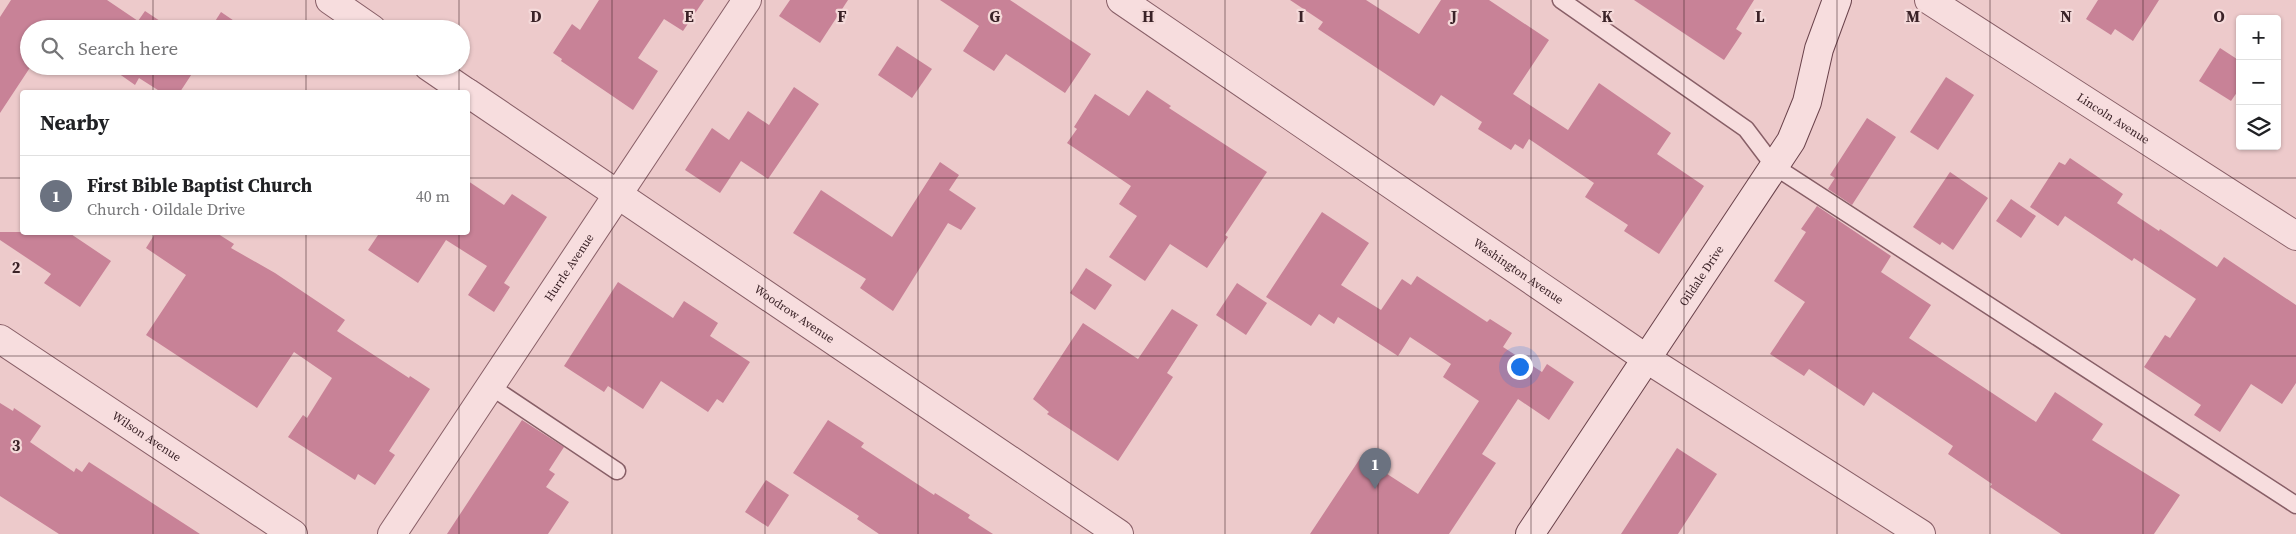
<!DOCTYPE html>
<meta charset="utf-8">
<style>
:root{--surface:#fff;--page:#f6f6f6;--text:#202124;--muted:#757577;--line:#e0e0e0;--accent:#0f766e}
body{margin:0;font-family:"Source Serif 4",serif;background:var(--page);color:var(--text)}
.controls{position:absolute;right:15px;top:15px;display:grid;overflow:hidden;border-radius:5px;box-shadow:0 1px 4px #0004}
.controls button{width:45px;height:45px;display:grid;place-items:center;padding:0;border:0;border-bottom:1px solid var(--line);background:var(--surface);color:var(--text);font:25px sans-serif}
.you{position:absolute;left:1519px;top:366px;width:18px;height:18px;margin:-12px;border:4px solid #fff;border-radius:50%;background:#1a73e8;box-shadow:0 0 0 8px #1a73e833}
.badge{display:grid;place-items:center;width:32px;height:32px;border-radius:50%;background:var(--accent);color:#fff;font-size:16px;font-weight:700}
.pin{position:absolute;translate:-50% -41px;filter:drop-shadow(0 1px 2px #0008)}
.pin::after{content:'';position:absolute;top:26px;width:18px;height:15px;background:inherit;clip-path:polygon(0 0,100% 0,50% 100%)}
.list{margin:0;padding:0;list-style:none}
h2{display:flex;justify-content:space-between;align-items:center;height:65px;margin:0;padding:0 20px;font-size:21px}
h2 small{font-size:16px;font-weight:400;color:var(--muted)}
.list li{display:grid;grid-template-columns:32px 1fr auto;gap:15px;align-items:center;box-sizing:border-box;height:80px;padding:0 20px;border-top:1px solid var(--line)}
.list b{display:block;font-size:19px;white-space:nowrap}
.list p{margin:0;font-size:16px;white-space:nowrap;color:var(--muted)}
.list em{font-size:16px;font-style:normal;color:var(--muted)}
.icon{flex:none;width:28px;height:28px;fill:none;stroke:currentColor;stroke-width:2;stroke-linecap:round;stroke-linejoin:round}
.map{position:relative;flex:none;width:2296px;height:534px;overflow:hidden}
.search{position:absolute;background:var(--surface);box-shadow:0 1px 4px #0004;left:20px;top:20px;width:450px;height:55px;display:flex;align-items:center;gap:12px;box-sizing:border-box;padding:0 18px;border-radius:28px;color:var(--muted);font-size:19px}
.panel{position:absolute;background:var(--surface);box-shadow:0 1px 4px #0004;left:20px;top:90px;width:450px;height:145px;border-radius:5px}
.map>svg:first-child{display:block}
.building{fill:#c88297}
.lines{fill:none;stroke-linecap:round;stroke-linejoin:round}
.lane-casing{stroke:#885f67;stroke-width:19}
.street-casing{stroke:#885f67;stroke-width:30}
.secondary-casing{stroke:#6a424b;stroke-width:30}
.lane{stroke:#f7ddde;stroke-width:16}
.street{stroke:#f7ddde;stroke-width:28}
.secondary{stroke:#f7ddde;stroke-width:28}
.grid{fill:none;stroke:#3a2227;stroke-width:1;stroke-opacity:0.55}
.labels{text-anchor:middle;stroke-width:4.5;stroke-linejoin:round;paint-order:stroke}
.street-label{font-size:12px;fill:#3a2227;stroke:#f4d9d9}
.grid-label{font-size:16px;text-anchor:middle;font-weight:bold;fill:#3a2227;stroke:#f4d9d9;stroke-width:4.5;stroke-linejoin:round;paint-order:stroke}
</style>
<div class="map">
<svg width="2296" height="534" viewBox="0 0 2296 534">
<rect width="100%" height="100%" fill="#edcacb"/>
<!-- building -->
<g class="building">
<polygon points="11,0 107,0 138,21 145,11 172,29 29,29 29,66 31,66 0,113 0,17"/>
<polygon points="599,0 704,0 683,31 664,19 638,58 658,71 633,110 561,61 562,59 553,53 572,24 580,30"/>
<polygon points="790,0 848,0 820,43 779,16"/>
<polygon points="940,0 1010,0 1091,54 1065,93 1006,54 994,71 963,51 979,26"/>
<polygon points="1290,0 1366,0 1419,34 1441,0 1489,0 1549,40 1513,94 1568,130 1599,83 1671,133 1657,154 1704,186 1659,254 1624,231 1628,225 1585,197 1594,183 1529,139 1523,149 1515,144 1511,150 1478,129 1482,122 1441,95 1434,106 1318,29 1323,22"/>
<polygon points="1634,0 1754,0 1736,29 1742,33 1724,60"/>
<polygon points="2098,0 2159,0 2133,41 2115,29 2111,35 2086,19"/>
<polygon points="221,12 246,29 210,29"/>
<polygon points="897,46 932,69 912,98 878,75"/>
<polygon points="2220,48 2240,61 2240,88 2231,101 2199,81"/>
<polygon points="108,66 197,66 180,92 161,92 139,78 135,85"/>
<polygon points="1946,77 1974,95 1938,150 1910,132"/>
<polygon points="794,87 819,104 768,179 741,161 720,193 685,170 712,128 729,140 748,111 769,125"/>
<polygon points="1147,90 1171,106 1169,108 1267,172 1225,235 1228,237 1207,268 1170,244 1145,281 1109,257 1137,216 1119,204 1131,186 1067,143 1077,129 1074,127 1095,94 1129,116"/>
<polygon points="1867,118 1896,137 1852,205 1828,189 1835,178 1830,175"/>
<polygon points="2070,158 2123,194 2117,203 2159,231 2160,229 2217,267 2224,257 2296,305 2296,383 2282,404 2251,384 2220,432 2194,415 2201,405 2144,367 2165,335 2170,338 2196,299 2134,258 2132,261 2065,216 2058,226 2030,207 2059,162 2065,165"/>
<polygon points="940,162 959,175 949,190 976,208 961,230 948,223 893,311 860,288 866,279 793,233 821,190 892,237"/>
<polygon points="1950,172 1988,198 1953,250 1942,242 1940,245 1913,227"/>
<polygon points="468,181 504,205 512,194 547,217 504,283 510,287 494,312 468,295 487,266 446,240 418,283 368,250 380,232 468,232"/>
<polygon points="2011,199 2036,216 2021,238 1996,221"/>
<polygon points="1817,206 1891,256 1881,272 1931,305 1909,338 2036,422 2055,392 2103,424 2092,440 2180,495 2154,534 2061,534 1990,487 1992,484 1948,454 1953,446 1873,392 1864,406 1809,369 1804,376 1770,354 1805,302 1774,281 1806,232 1801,229"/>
<polygon points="1322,212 1369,243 1341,285 1381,310 1402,279 1411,285 1417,276 1487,322 1490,319 1512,333 1503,347 1542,372 1547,364 1574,382 1549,420 1518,399 1482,454 1496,463 1449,534 1310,534 1361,457 1418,494 1479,401 1443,377 1451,364 1410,337 1398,356 1338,317 1334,324 1319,314 1311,326 1266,297"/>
<polygon points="0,232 68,232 111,261 80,307 44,283 51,274 0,240"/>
<polygon points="156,232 215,232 234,244 231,248 275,273 345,320 337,331 409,378 410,376 430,389 389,451 395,455 375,485 358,474 355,480 288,437 303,415 307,418 332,378 294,352 257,408 146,335 186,275 146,248"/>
<polygon points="1086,268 1112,285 1095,310 1070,293"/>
<polygon points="618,282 673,318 684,301 718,323 710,336 750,362 723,403 717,399 708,412 661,381 643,409 608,386 604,392 564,366"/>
<polygon points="1237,283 1267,303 1246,335 1216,315"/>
<polygon points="1172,309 1198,325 1167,373 1173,377 1118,461 1047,414 1049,412 1033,399 1083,323 1138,359"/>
<polygon points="0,403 13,411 14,408 41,426 30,442 74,472 76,468 82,472 89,462 200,534 59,534 0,496"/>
<polygon points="522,420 564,447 549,470 555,474 546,487 569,502 548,534 447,534"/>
<polygon points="828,420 864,443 861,447 934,495 935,493 970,515 968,518 993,534 879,534 857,519 859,516 793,473"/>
<polygon points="1677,448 1717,474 1678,534 1621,534"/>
<polygon points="766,480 789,495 768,527 745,512"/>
</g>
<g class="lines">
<defs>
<g id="lane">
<polyline points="1561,0 1746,129 1774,166 2296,505"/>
<polyline points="490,386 617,471"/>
</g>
<g id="street">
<polyline points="330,0 372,29"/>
<path id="s1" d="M1121,0L1647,359L1921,534"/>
<path id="s2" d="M1929,0L2296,236"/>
<polyline points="428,66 466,92"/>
<path id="s3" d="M468,93L1119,534"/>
<path id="s4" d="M0,339L293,534"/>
<path id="s5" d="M392,534L747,0"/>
</g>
<g id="secondary">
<path id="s6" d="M1530,534L1791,141L1807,102L1819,49L1837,0"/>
</g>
</defs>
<!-- lane casing -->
<use href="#lane" class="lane-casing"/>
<!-- street casing -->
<use href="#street" class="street-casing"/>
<!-- secondary casing -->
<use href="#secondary" class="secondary-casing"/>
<!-- lane -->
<use href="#lane" class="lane"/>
<!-- street -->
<use href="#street" class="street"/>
<!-- secondary -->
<use href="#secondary" class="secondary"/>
</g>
<!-- grid -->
<path class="grid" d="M153,0V29M306,0V29M459,0V29M612,0V534M765,0V534M918,0V534M1071,0V534M1225,0V534M1378,0V534M1531,0V534M1684,0V534M1837,0V534M1990,0V534M2143,0V534M153,66V92M306,66V92M459,66V92M0,178H22M468,178H2296M153,232V534M306,232V534M459,232V534M0,356H2296"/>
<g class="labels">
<!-- street labels -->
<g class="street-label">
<text dy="4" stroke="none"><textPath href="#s2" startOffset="219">Lincoln Avenue</textPath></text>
<text dy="4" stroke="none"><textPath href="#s5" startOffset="320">Hurrle Avenue</textPath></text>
<text dy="4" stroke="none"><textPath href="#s1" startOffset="481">Washington Avenue</textPath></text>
<text dy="4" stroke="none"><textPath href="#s6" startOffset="310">Oildale Drive</textPath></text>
<text dy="4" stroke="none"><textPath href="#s3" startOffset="394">Woodrow Avenue</textPath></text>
<text dy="4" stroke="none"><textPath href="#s4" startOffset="176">Wilson Avenue</textPath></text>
</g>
</g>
<g class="grid-label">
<text x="536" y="22">D</text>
<text x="689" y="22">E</text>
<text x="842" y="22">F</text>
<text x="995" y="22">G</text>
<text x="1148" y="22">H</text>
<text x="1301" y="22">I</text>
<text x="1454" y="22">J</text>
<text x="1607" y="22">K</text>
<text x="1760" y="22">L</text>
<text x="1913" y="22">M</text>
<text x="2066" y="22">N</text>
<text x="2219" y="22">O</text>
<text x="16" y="273">2</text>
<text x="16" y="451">3</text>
</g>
</svg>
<div class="controls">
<button>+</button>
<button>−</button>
<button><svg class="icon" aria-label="layers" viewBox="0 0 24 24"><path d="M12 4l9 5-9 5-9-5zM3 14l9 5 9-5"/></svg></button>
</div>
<div class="you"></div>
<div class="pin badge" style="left:1375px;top:489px;background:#6b7280">1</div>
<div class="search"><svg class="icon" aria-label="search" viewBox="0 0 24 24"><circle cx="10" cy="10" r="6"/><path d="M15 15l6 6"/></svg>Search here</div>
<section class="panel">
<h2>Nearby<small></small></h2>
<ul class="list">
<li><span class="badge" style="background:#6b7280">1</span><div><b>First Bible Baptist Church</b><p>Church · Oildale Drive</p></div><em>40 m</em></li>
</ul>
</section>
</div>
